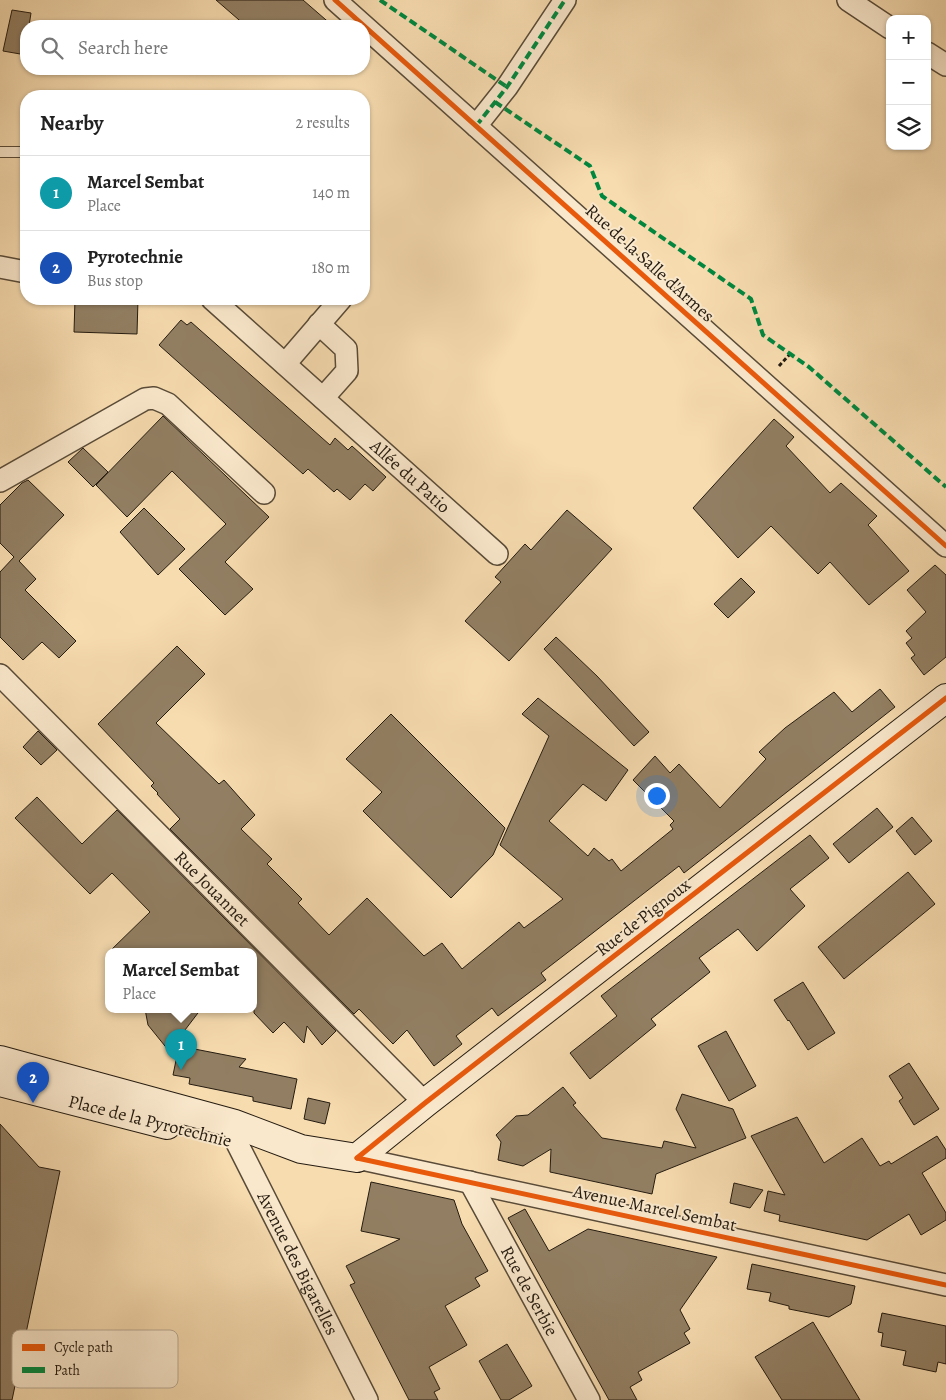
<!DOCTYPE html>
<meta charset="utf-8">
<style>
:root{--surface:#fff;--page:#f6f6f6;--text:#222;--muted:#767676;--line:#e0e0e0;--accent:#ea580c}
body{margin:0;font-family:Alegreya,serif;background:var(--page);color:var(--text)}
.controls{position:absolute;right:15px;top:15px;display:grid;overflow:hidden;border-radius:10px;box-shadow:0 1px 4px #0004}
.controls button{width:45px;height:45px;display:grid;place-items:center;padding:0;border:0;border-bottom:1px solid var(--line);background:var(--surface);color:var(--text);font:25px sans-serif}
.you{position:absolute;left:656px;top:795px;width:18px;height:18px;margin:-12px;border:4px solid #fff;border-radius:50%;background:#1a73e8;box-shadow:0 0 0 8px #1a73e833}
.badge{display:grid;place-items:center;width:32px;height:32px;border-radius:50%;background:var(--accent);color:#fff;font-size:16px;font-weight:700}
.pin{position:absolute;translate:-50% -41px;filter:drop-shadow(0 1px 2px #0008)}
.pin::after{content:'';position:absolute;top:26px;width:18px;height:15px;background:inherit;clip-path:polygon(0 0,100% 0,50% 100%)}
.popup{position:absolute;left:105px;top:948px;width:152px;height:65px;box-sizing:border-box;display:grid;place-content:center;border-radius:10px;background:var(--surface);filter:drop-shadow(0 1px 4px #0005);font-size:16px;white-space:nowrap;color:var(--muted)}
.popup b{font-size:19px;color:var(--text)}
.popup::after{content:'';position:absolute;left:50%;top:100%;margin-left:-10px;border:10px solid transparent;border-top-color:var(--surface)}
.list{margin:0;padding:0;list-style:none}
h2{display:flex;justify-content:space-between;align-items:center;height:65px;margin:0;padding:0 20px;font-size:21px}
h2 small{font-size:16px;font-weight:400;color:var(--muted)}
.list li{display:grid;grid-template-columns:32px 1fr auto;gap:15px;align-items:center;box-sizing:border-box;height:75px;padding:0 20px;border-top:1px solid var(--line)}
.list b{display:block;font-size:19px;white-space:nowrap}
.list p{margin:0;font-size:16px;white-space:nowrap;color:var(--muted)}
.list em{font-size:16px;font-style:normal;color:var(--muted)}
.icon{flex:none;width:28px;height:28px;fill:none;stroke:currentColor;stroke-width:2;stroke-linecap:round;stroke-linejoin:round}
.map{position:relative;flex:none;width:946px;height:1400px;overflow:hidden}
.search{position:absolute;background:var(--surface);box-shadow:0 1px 4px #0004;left:20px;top:20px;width:350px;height:55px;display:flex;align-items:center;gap:12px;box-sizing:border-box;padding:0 18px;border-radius:20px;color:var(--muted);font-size:19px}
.panel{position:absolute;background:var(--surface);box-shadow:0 1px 4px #0004;left:20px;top:90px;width:350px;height:215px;border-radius:20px}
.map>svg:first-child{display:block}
.building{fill:#927f63;stroke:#241b10}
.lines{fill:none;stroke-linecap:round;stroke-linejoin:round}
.lane-casing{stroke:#594b38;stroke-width:12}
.street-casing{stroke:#594b38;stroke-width:24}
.secondary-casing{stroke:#241b10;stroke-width:30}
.path{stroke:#241b10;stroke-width:3;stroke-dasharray:4 2.5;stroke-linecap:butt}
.lane{stroke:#fae8cc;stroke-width:10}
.street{stroke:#fae8cc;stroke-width:21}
.secondary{stroke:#fae8cc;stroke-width:28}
.quiet{stroke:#00873e;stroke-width:4;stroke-dasharray:8 4;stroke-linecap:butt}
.cycleway-casing{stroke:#fae8cc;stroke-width:8}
.cycleway{stroke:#e8590c;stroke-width:5}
.labels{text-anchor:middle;stroke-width:4;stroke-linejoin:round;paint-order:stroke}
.street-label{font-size:18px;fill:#241b10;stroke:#fae8cc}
.key{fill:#fae8cc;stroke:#baaa94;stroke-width:1}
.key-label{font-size:14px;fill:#241b10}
</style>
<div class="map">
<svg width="946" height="1400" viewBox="0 0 946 1400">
<rect width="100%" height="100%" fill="#f7dcb0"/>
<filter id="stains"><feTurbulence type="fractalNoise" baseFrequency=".004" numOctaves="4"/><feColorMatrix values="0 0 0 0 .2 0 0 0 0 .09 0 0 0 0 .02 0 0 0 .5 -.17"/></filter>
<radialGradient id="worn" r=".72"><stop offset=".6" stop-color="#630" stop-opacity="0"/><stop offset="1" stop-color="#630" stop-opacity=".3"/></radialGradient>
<!-- building -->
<g class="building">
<polygon points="216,0 303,0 333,26 246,26"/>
<polygon points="12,10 31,13 29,26 26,26 26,55 3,51"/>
<polygon points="75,299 138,299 137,334 74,332"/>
<polygon points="181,320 187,325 191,322 330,445 335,438 348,450 352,446 386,477 373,491 365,484 350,500 337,489 334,492 308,469 303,474 159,345"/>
<polygon points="163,416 269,517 225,562 253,589 225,615 179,569 226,524 172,471 127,517 96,485"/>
<polygon points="774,419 794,437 786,446 830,493 841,483 877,516 868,525 909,571 869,605 830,562 818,574 771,526 738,558 693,508"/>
<polygon points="83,448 108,472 93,487 68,462"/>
<polygon points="28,480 64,515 19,561 36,579 25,590 76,641 59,658 42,642 23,660 0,637 0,572 14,557 0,543 0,505 22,483"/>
<polygon points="144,508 185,549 158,575 120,532"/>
<polygon points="567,510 612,549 509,661 465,621 501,582 495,577 525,544 531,550"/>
<polygon points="935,565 946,575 946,657 924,675 911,658 915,655 906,643 912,638 906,631 926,612 907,590"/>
<polygon points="741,578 755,592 728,618 714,604"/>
<polygon points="556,637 597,676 649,732 634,746 544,649"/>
<polygon points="177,646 205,674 156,723 219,784 224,780 255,815 241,829 272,859 267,864 302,899 298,903 329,935 367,898 424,956 442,943 462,969 519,922 524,928 563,899 500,845 549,736 522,714 538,698 628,770 606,801 583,784 549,821 588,856 594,848 609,861 612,859 621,871 673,829 670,825 674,821 633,780 655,756 670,773 679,764 720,808 766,759 759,752 785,728 834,692 852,712 880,689 895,707 684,873 679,866 576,946 541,973 546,980 498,1016 492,1008 456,1036 462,1044 434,1066 407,1030 393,1044 359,1009 354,1014 170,829 180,819 157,794 158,793 151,786 154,783 98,724"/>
<polygon points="391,714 505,828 493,855 451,898 363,811 382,792 346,759"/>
<polygon points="38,731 57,750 41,765 23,747"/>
<polygon points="37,797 82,844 117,810 336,1031 322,1045 307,1026 304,1043 284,1022 273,1033 254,1013 254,951 110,951 150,912 112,873 90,894 15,818"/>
<polygon points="877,808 893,827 849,863 833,844"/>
<polygon points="912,817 932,841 915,855 896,831"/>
<polygon points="810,835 829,858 790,889 805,906 757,951 738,929 699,958 710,972 651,1019 656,1025 590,1079 570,1053 617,1016 601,996"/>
<polygon points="908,872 935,904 844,979 818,947"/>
<polygon points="803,982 835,1033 808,1050 789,1020 788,1021 774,1000"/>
<polygon points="145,1009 201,1009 169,1051 148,1025"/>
<polygon points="726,1031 756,1086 729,1101 698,1046"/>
<polygon points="179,1046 246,1059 239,1067 297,1079 291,1109 253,1101 253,1097 189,1084 190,1078 173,1075"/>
<polygon points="909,1063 939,1109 914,1125 899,1101 903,1098 889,1076"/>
<polygon points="563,1087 576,1103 573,1105 602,1138 662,1148 664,1141 696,1148 676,1109 682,1094 733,1109 746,1138 656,1174 652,1194 550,1172 551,1149 523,1166 498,1160 501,1142 496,1135 516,1116 528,1115"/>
<polygon points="308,1098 330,1103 325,1124 304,1119"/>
<polygon points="797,1117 824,1163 862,1138 880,1166 889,1161 891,1164 937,1136 946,1150 946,1158 922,1173 946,1213 946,1220 921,1235 909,1214 867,1240 779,1221 780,1215 764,1211 768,1191 785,1195 751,1136"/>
<polygon points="0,1124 39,1167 60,1171 12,1400 0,1400"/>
<polygon points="371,1182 454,1200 462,1224 488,1271 475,1278 480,1286 445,1306 467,1345 429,1367 440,1389 434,1392 438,1400 409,1400 350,1285 355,1283 346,1266 400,1239 361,1231"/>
<polygon points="734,1183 763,1190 750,1208 730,1203"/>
<polygon points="525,1209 549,1251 588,1229 717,1257 680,1310 690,1329 684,1333 690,1343 638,1372 642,1380 630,1387 637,1400 609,1400 508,1218"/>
<polygon points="752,1264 855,1286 851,1304 829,1317 789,1309 789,1306 769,1301 771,1293 747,1289"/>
<polygon points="882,1313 946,1326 946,1364 938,1362 936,1372 903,1365 906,1351 881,1346 883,1333 878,1332"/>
<polygon points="813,1322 860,1400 782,1400 755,1357"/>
<polygon points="507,1344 532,1386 509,1400 501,1400 479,1361"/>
</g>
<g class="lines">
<defs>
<polyline id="lane" points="0,152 26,152"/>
<g id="street">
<polyline points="335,0 946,546"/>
<polyline points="848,0 890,28"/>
<polyline points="927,53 946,65"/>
<polyline points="476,126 507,87 565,0"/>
<polyline points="0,267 26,272"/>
<path id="s1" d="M212,299L497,554"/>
<polyline points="319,324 346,349 347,371 323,398"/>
<polyline points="285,364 341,299"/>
<polyline points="0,481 145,399 154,398 168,404 264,493"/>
<path id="s2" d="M0,675L425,1103"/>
<path id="s3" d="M235,1124L237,1143L367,1400"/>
<polyline points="357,1158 946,1285"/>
<path id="s4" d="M470,1182L589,1400"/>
</g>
<g id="secondary">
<polyline points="0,1060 235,1124 301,1149 357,1158 425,1103 946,698"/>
<polyline points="0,1082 167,1125"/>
</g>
</defs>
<!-- lane casing -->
<use href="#lane" class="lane-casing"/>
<!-- street casing -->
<use href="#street" class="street-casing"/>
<!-- secondary casing -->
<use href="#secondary" class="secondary-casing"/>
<!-- path -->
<polyline class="path" points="779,366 790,354"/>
<!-- lane -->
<use href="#lane" class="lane"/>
<!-- street -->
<use href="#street" class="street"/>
<!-- secondary -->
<use href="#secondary" class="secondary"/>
<!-- quiet -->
<g class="quiet">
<polyline points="380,0 507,87"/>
<polyline points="495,102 590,166 602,196 751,299 763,335 809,367 946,487"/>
<polyline points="476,126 507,87 565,0"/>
</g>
<defs>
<g id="cycleway">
<polyline points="335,0 946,546"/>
<polyline points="357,1158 425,1103 946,698"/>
<polyline points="357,1158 946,1285"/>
</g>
</defs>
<!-- cycleway casing -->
<use href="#cycleway" class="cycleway-casing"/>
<!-- cycleway -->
<use href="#cycleway" class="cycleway"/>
</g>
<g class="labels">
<!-- street labels -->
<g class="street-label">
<text transform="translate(650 263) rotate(42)" y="6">Rue de la Salle d'Armes</text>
<text dy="6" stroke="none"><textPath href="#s1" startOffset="266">Allée du Patio</textPath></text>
<text dy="6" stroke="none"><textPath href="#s2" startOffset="301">Rue Jouannet</textPath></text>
<text transform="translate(643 917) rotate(-38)" y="6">Rue de Pignoux</text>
<text transform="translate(150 1121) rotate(14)" y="6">Place de la Pyrotechnie</text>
<text transform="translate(655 1208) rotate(12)" y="6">Avenue Marcel Sembat</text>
<text dy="6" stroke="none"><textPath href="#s3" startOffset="154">Avenue des Bigarelles</textPath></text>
<text dy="6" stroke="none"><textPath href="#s4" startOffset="124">Rue de Serbie</textPath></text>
</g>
</g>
<!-- legend -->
<rect x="12" y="1330" width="166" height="58" rx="8" class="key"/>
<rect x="22" y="1344" width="23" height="7" fill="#e8590c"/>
<rect x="22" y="1367" width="23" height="6" fill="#00873e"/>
<g class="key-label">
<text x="54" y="1352">Cycle path</text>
<text x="54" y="1375">Path</text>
</g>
<rect width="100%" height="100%" filter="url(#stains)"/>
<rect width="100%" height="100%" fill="url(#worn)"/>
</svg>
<div class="controls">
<button>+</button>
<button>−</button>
<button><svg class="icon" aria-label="layers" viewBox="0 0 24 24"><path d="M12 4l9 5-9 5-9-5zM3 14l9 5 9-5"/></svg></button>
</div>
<div class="you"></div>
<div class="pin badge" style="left:181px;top:1070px;background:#0f9aa8">1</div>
<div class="popup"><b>Marcel Sembat</b>Place</div>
<div class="pin badge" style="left:33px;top:1103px;background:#1a4fb4">2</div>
<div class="search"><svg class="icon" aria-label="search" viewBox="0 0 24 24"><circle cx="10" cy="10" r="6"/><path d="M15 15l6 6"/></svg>Search here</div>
<section class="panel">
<h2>Nearby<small>2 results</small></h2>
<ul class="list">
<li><span class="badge" style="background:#0f9aa8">1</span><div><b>Marcel Sembat</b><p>Place</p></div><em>140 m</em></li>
<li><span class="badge" style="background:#1a4fb4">2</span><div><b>Pyrotechnie</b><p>Bus stop</p></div><em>180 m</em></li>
</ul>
</section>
</div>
